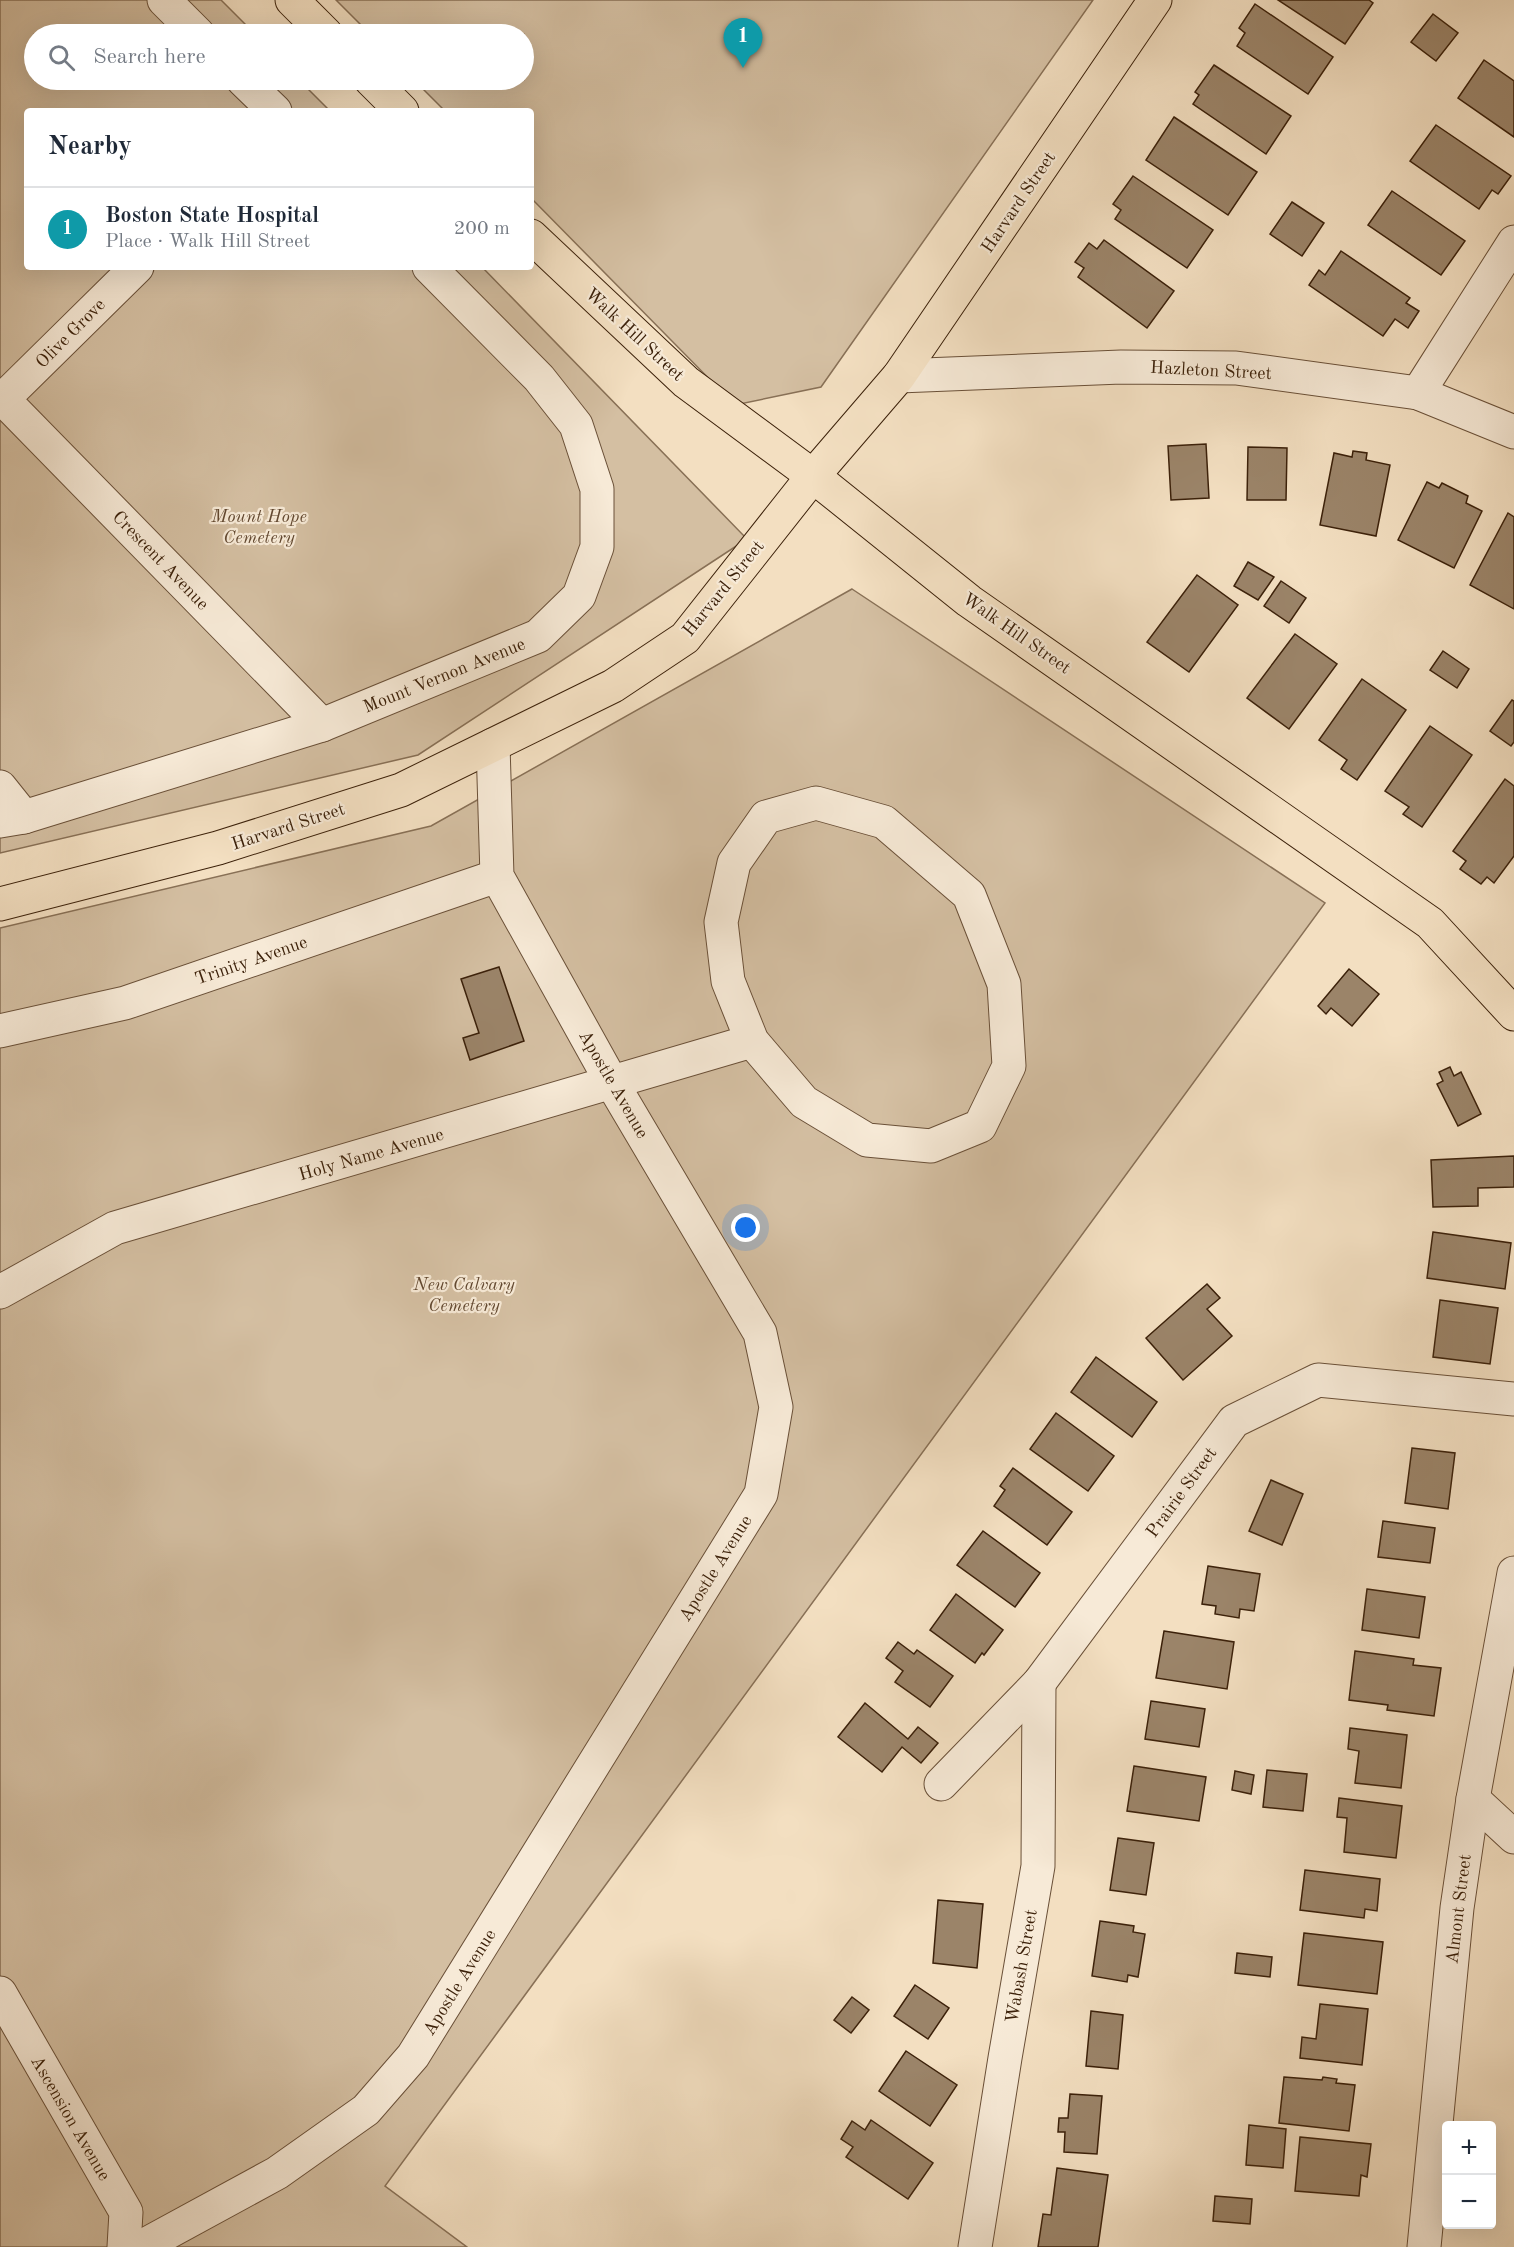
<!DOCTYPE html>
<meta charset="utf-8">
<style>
:root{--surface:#fff;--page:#f6f6f7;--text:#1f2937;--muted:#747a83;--line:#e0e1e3;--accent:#db2777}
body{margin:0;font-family:"Old Standard TT",serif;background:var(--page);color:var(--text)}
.controls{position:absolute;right:18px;bottom:18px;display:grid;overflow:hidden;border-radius:6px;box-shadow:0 6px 24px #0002}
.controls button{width:54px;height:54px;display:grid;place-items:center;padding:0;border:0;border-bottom:2px solid var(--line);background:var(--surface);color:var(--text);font:30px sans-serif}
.you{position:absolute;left:746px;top:1228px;width:21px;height:21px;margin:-15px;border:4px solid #fff;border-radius:50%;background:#1a73e8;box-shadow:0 0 0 9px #1a73e833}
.badge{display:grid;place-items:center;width:39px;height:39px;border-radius:50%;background:var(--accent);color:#fff;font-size:20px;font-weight:700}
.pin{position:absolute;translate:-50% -50px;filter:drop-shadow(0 2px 3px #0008)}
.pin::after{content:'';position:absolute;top:32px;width:21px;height:18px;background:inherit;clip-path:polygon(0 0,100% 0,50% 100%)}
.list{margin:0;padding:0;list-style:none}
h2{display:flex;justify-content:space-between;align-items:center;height:78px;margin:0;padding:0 24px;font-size:26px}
h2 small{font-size:20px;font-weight:400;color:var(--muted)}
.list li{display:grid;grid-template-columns:39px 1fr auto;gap:18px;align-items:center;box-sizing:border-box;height:84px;padding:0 24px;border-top:2px solid var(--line)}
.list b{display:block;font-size:22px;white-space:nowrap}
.list p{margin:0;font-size:20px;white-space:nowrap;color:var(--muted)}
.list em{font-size:20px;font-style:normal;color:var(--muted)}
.icon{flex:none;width:33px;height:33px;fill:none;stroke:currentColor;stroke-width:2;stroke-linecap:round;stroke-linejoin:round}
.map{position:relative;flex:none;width:1514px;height:2247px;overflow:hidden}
.search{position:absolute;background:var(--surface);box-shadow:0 6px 24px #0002;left:24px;top:24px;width:510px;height:66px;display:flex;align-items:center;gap:15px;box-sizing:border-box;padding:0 21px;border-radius:33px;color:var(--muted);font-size:22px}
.panel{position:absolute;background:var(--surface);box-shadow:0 6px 24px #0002;left:24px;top:108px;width:510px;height:162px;border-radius:6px}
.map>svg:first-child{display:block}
.green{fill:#d4bfa2;stroke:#887056;stroke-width:1.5}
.building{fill:#9b8469;stroke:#3c210a;stroke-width:1.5}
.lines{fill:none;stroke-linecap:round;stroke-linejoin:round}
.minor-casing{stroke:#6a5038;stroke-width:35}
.major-casing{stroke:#3c210a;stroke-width:35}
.minor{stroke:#f7ead7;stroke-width:33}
.major{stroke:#f3dfc1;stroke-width:33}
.labels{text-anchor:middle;stroke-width:4.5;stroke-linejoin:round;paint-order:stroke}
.street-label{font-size:18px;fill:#3c210a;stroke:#f7ead7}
.park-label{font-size:18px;font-style:italic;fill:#624830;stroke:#f7ead7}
</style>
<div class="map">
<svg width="1514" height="2247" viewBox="0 0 1514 2247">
<rect width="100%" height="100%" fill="#f3dfc1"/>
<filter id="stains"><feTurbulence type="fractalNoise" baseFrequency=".00333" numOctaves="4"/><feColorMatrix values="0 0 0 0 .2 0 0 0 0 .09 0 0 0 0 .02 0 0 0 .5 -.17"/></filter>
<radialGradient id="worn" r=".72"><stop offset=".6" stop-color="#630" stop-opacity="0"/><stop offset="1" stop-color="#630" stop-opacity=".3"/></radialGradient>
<!-- green -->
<g class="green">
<polygon points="0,0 221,0 255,34 34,34 34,80 299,80 330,111 27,111 27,267 482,267 747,539 418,755 0,853"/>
<polygon points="336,0 1093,0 821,387 735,405 531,198 531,111 445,111 414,80 524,80 524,34 370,34"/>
<polygon points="852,589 1325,903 385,2186 467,2247 0,2247 0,928 431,826"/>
</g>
<!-- building -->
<g class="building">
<polygon points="1278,0 1369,0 1373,3 1345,44"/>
<polygon points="1255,4 1333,57 1308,94 1237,46 1245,33 1239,28"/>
<polygon points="1433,14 1458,33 1436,61 1411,42"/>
<polygon points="1484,60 1514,81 1514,137 1458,98"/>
<polygon points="1214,65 1291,116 1266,154 1193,104 1199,95 1195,92"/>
<polygon points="1174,117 1257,172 1228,215 1146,160"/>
<polygon points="1436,125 1511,176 1498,194 1492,190 1479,209 1410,161"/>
<polygon points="1133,176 1213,230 1187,268 1115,219 1121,210 1113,204"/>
<polygon points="1392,191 1465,241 1441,275 1368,225"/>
<polygon points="1292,202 1324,223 1302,256 1270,234"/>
<polygon points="1104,240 1174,291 1147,328 1078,277 1084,268 1075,262 1089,243 1097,249"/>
<polygon points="1341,251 1410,298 1406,303 1419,311 1408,328 1395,319 1383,336 1309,285 1319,270 1325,275"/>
<polygon points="1206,444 1209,498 1171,500 1168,446"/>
<polygon points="1248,447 1287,448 1286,500 1247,500"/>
<polygon points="1353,451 1367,453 1366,460 1390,465 1376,536 1320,525 1334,453 1352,457"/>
<polygon points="1427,482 1439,488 1442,483 1468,496 1466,503 1482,511 1454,568 1398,540"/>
<polygon points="1508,513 1514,517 1514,609 1470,585"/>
<polygon points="1248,562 1274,577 1258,600 1234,586"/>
<polygon points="1197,575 1238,605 1189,672 1147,642"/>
<polygon points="1281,581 1306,598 1289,623 1264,606"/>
<polygon points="1295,634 1337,664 1289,729 1247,698"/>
<polygon points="1443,651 1469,669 1457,688 1430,670"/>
<polygon points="1362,679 1406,710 1357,780 1341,769 1347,760 1319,740"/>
<polygon points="1512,700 1514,701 1514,742 1511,746 1490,731"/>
<polygon points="1430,726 1472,755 1422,827 1403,814 1409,807 1385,791"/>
<polygon points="1505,779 1514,786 1514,856 1494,883 1487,877 1481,884 1460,869 1466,861 1453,851"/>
<polygon points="499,967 524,1041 470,1060 463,1038 479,1033 461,979"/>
<polygon points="1349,969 1379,994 1352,1026 1331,1008 1326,1014 1318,1006"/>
<polygon points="1450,1067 1454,1076 1461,1072 1481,1114 1458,1126 1437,1084 1443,1081 1439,1072"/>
<polygon points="1514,1156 1514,1187 1478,1188 1478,1206 1433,1207 1431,1160"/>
<polygon points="1433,1232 1511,1243 1505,1289 1427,1278"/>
<polygon points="1207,1284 1220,1298 1207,1309 1232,1336 1183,1380 1146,1338"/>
<polygon points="1440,1300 1498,1308 1490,1364 1433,1357"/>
<polygon points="1096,1357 1157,1402 1132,1437 1071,1392"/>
<polygon points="1056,1413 1114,1456 1088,1491 1030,1449"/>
<polygon points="1412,1448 1455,1453 1448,1509 1405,1503"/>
<polygon points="1013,1468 1072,1512 1047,1545 994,1506 1005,1490 1000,1486"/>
<polygon points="1271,1480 1303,1494 1282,1545 1249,1531"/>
<polygon points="1383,1521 1435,1528 1430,1563 1378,1557"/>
<polygon points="983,1531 1040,1573 1015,1607 957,1565"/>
<polygon points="1208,1566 1260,1574 1254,1611 1240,1609 1239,1618 1215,1614 1216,1606 1202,1604"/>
<polygon points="1367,1589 1425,1597 1419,1638 1362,1630"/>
<polygon points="956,1594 1003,1630 984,1655 982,1653 975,1663 930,1630"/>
<polygon points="1164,1631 1234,1642 1227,1689 1156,1678"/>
<polygon points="898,1642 914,1654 917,1650 953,1676 930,1707 895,1682 903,1671 886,1658"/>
<polygon points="1355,1651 1414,1659 1413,1665 1441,1668 1434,1716 1387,1710 1388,1705 1349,1700"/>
<polygon points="1151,1701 1205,1709 1199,1747 1145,1739"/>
<polygon points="865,1703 908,1739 918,1727 938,1743 921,1763 902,1747 882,1772 838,1737"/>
<polygon points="1350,1728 1407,1735 1401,1788 1355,1783 1359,1751 1348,1749"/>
<polygon points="1134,1766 1206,1777 1199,1821 1127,1811"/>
<polygon points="1267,1770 1307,1774 1303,1811 1263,1807"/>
<polygon points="1235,1771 1254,1775 1251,1794 1232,1790"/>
<polygon points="1339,1798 1402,1806 1396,1858 1344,1852 1347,1818 1337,1817"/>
<polygon points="1118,1838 1154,1843 1146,1895 1110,1890"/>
<polygon points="1305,1870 1380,1879 1377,1911 1365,1909 1364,1918 1300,1910"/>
<polygon points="938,1900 983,1904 977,1968 933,1963"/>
<polygon points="1100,1921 1134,1926 1133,1932 1145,1934 1138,1977 1128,1975 1127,1982 1092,1976"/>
<polygon points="1304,1933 1383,1942 1377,1994 1298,1985"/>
<polygon points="1237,1953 1272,1957 1270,1977 1235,1973"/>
<polygon points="915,1985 949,2008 928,2039 894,2016"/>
<polygon points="852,1997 869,2010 851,2033 834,2020"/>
<polygon points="1320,2004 1368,2009 1362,2065 1300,2058 1302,2037 1316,2039"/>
<polygon points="1091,2011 1123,2015 1118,2069 1086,2066"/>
<polygon points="906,2051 957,2085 930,2126 879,2091"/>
<polygon points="1284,2077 1322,2080 1323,2077 1337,2079 1336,2083 1355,2085 1349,2131 1279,2123"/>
<polygon points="1070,2094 1102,2096 1097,2154 1064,2152 1065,2132 1058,2132 1059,2118 1068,2118"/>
<polygon points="871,2120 933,2163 908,2199 846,2157 853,2147 841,2139 852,2121 865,2130"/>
<polygon points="1249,2125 1286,2129 1283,2168 1246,2165"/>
<polygon points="1300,2137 1371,2144 1367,2177 1361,2175 1359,2196 1295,2191"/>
<polygon points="1057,2168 1108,2175 1098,2247 1038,2247 1043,2214 1051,2215"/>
<polygon points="1215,2196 1252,2199 1250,2224 1213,2221"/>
</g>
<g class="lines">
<defs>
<g id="minor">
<polyline points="164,0 198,34"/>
<polyline points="243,80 275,111"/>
<polyline points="899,376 1121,367 1236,368 1418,393 1514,432"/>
<polyline points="1418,393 1514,242"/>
<polyline points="0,396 322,725"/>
<polyline points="3,399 137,267"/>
<polyline points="0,787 24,817"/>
<polygon points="816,803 884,822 969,895 1004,984 1009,1066 980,1126 931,1146 867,1140 804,1102 752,1041 728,981 721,922 734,863 766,817"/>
<polyline points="0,821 24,817 322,725 538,636 579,596 597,547 597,489 576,425 539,378 429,267"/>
<polyline points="0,1031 125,1003 497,876"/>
<polyline points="0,1292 115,1228 752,1041"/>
<polyline points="941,1784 1039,1683 1234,1421 1318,1380 1514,1399"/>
<polyline points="1473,1799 1514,1837"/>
<polyline points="0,1993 126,2212 124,2247"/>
<polyline points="141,2247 277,2173 366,2110 413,2056 761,1494 776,1407 760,1333 612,1083 497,876 493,745"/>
<polyline points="975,2247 1005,2058 1038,1866 1039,1683"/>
<polyline points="1424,2247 1457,1908 1473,1799 1514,1573"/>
</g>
<g id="major">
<polyline points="292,0 326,34"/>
<polyline points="371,80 402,111"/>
<polyline points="531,236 686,382 813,476 969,601 1430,923 1514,1014"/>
<polyline points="0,904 218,848 401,790 613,686 685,638 813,476 899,376 1155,0"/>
</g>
</defs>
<!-- minor casing -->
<use href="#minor" class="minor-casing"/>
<!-- major casing -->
<use href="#major" class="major-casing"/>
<!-- minor -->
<use href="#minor" class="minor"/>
<!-- major -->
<use href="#major" class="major"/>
</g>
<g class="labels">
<!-- street labels -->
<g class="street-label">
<text transform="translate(1018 202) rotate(-56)" y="6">Harvard Street</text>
<text transform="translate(70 333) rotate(-45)" y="6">Olive Grove</text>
<text transform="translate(635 334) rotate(43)" y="6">Walk Hill Street</text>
<text transform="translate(1211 370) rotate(3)" y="6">Hazleton Street</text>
<text transform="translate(161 560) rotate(46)" y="6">Crescent Avenue</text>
<text transform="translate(723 588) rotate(-51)" y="6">Harvard Street</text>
<text transform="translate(1017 633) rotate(35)" y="6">Walk Hill Street</text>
<text transform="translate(444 675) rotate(-22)" y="6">Mount Vernon Avenue</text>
<text transform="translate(288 826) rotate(-18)" y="6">Harvard Street</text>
<text transform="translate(251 960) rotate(-19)" y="6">Trinity Avenue</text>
<text transform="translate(614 1084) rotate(60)" y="6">Apostle Avenue</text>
<text transform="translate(371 1154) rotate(-16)" y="6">Holy Name Avenue</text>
<text transform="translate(1181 1492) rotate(-54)" y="6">Prairie Street</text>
<text transform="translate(715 1568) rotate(-58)" y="6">Apostle Avenue</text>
<text transform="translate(1458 1909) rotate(-83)" y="6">Almont Street</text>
<text transform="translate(1021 1966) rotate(-80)" y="6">Wabash Street</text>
<text transform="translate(459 1982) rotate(-58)" y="6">Apostle Avenue</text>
<text transform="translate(71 2118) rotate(60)" y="6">Ascension Avenue</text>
</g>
<!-- park labels -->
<g class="park-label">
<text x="259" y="522">Mount Hope<tspan x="259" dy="21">Cemetery</tspan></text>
<text x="464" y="1290">New Calvary<tspan x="464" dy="21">Cemetery</tspan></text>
</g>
</g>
<rect width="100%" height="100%" filter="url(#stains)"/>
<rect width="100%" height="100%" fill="url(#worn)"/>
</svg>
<div class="controls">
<button>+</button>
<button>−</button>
</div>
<div class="you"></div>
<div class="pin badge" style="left:743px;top:68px;background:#0f9aa8">1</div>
<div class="search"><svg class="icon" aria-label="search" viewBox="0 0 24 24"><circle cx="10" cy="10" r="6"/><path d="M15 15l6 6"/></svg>Search here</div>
<section class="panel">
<h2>Nearby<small></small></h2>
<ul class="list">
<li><span class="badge" style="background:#0f9aa8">1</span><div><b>Boston State Hospital</b><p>Place · Walk Hill Street</p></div><em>200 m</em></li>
</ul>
</section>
</div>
